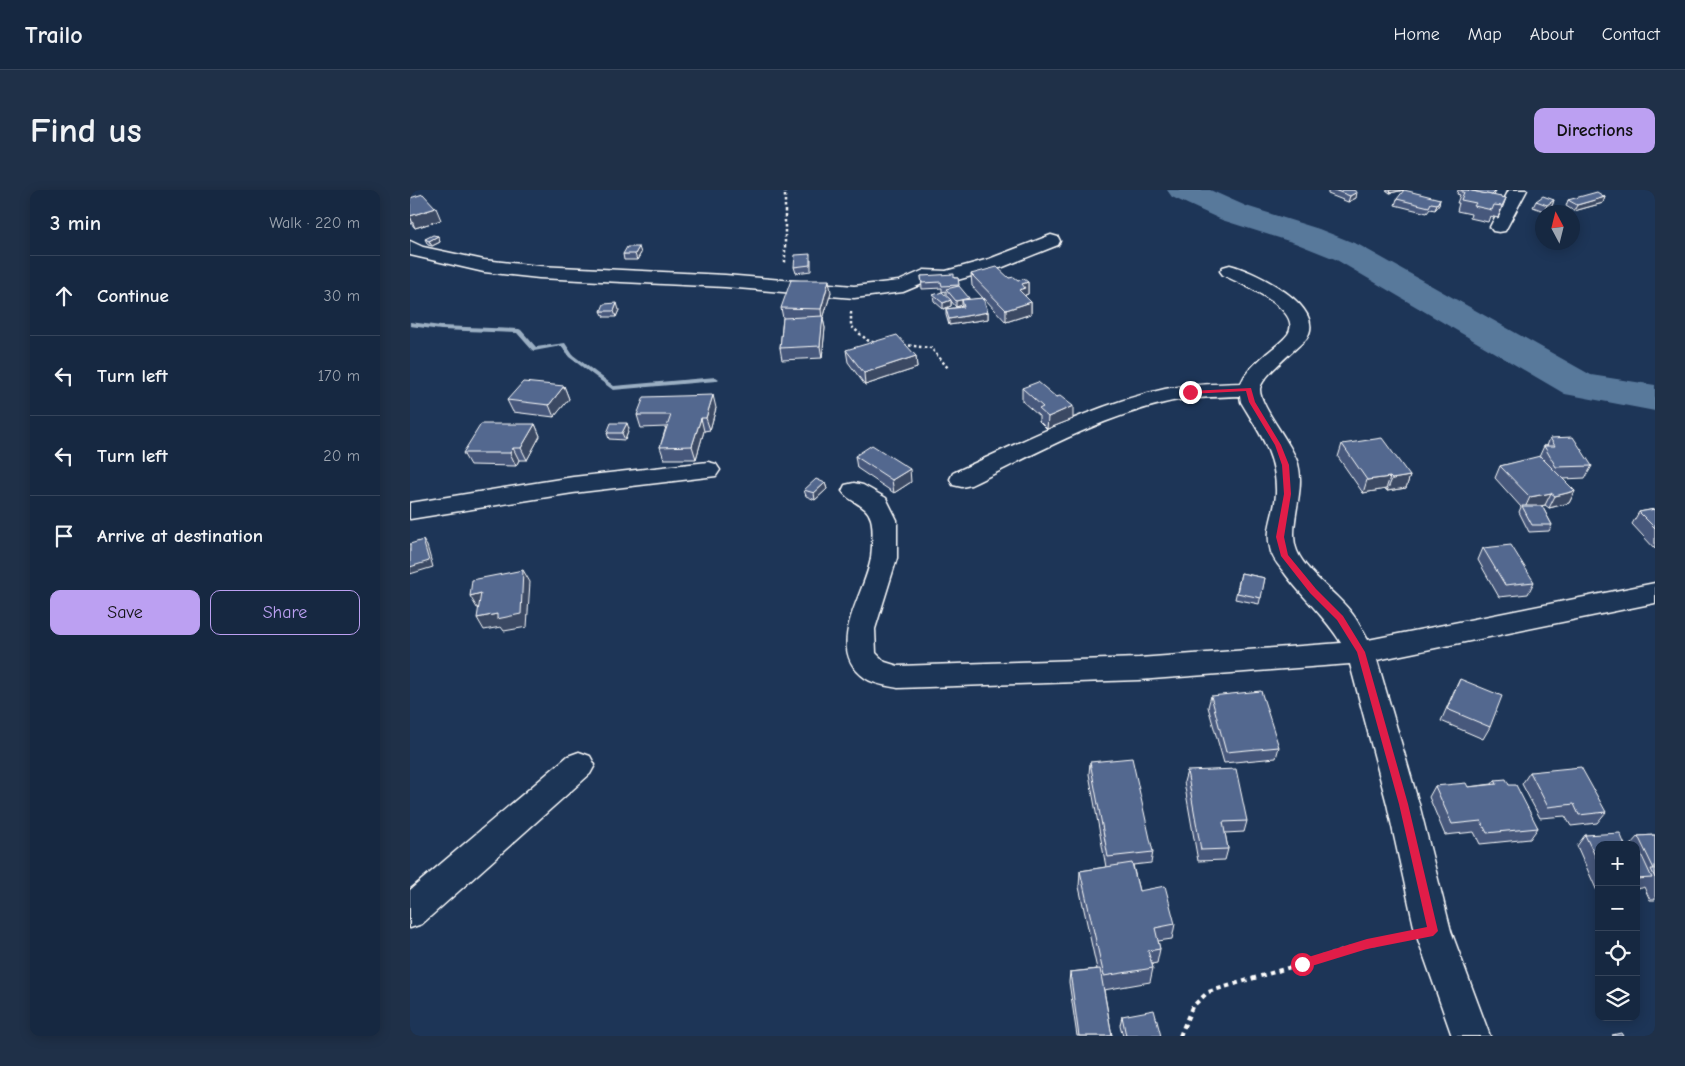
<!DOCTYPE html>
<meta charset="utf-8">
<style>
:root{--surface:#162841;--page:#1f3048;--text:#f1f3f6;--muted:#9ea6b1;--line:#35445a;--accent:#bca0f2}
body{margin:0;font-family:"Comic Neue",sans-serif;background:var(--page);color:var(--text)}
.controls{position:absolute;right:15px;bottom:15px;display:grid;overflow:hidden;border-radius:10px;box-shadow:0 2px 12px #0003}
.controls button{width:45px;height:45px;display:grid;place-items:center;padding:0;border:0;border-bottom:1px solid var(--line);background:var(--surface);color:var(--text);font:25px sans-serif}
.compass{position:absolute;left:1125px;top:15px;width:45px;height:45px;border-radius:50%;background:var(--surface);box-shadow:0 2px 12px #0003;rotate:353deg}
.stop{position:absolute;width:15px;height:15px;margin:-11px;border:4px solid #e11d48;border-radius:50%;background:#fff}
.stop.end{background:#e11d48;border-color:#fff;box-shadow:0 1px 5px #0008}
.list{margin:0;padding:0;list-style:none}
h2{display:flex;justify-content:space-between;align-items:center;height:65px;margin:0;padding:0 20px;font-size:21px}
h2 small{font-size:16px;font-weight:400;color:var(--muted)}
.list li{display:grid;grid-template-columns:32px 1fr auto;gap:15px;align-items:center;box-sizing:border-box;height:80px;padding:0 20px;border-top:1px solid var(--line)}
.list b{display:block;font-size:19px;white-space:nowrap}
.list em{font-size:16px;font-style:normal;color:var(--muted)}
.actions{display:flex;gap:10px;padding:15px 20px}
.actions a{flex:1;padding:11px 0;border:1px solid var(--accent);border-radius:10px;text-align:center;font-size:18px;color:var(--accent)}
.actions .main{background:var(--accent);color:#111}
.icon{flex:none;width:28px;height:28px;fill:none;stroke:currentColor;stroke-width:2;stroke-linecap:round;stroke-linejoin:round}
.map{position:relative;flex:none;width:1245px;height:846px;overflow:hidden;border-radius:10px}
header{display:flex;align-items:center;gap:30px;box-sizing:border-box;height:70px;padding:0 25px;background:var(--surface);border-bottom:1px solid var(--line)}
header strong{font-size:24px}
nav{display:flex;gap:28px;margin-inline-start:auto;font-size:18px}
.intro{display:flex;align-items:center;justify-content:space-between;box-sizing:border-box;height:120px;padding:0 30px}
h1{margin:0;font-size:35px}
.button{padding:12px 22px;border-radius:10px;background:var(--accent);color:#111;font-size:18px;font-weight:700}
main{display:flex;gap:30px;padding:0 30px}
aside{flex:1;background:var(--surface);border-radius:10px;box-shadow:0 2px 12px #0003}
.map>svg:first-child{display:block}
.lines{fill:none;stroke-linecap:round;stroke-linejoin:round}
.stream{fill:#9bafc3;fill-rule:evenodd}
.river{fill:#59799b;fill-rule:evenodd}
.minor-casing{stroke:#fff;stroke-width:3}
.path-far1{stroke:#fff;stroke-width:2.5;stroke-dasharray:2.5 2.5;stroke-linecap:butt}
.path{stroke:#fff;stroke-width:4;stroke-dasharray:4.5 4.5;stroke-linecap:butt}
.minor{fill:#1d3557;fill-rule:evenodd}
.wall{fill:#47597b;stroke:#fff}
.shaded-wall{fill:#3a4964;stroke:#fff}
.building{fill:#53688f;stroke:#fff}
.route{fill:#e11d48}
</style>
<header>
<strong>Trailo</strong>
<nav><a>Home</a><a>Map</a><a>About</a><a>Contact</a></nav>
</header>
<div class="intro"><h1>Find us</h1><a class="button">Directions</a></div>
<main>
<aside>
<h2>3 min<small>Walk · 220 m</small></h2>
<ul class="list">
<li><svg class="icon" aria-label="ahead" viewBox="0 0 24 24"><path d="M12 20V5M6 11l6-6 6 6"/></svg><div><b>Continue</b></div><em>30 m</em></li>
<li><svg class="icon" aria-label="left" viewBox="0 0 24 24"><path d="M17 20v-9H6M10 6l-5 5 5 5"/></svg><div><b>Turn left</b></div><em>170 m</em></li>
<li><svg class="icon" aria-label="left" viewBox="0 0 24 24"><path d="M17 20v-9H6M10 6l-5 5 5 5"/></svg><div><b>Turn left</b></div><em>20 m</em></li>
<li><svg class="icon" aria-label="arrive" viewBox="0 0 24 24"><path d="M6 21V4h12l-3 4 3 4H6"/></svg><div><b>Arrive at destination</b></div></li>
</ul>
<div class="actions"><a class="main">Save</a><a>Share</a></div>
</aside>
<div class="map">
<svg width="1245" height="846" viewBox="0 0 1245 846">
<rect width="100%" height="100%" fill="#1d3557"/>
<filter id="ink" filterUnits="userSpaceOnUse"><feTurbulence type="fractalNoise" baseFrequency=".02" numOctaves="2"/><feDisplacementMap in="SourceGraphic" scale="10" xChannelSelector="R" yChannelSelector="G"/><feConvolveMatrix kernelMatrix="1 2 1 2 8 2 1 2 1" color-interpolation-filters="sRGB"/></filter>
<g filter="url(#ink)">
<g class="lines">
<!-- stream -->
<polygon class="stream" points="0,132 31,136 109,139 111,140 126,157 155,153 163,165 204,196 306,187 309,189 306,191 203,200 159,167 151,156 124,161 122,160 107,143 31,140 0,136"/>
<!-- river -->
<polygon class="river" points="757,0 800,0 836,16 909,39 949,55 1181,185 1245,195 1245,221 1155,204 925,69 885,53 812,30 762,7"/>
<defs>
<g id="minor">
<polygon points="1099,0 1117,0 1095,41 1089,42 1083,41 1080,37"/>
<polygon points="641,45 648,47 650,51 648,55 593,77 544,91 517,92 493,102 444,108 315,97 129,88 74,82 0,65 0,51 13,57 74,70 129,76 315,85 444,96 489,91 514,80 536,81 579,69"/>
<path d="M820,75C844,81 919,117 896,149C886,159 851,187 850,199C849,216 882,253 888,274C896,303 877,336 887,361C895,381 926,403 940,421C947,429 952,440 958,450L1245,393V413L967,470L1009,614L1041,741L1080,846H1042L1005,741L977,614L940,474L729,490L488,498C478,496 463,494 455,488C413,458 455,405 461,368C462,357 464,339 461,329C457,314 440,313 432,301L435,295L444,293L453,295L476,308L487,330V368L465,439L466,463L475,472L488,476L729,468L931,453C916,428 893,408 876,385C871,378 864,371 861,362C854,338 865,326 866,303C867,266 849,242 831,212L830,206C804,207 778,207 754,213C686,229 623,265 561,295L552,297L543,295L540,289L543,283C612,252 681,215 755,199C780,194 805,194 831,193C836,181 846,173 856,164C863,158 873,151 878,144C894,119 829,93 813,85L810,81L813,77Z"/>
<polygon points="298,272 306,274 310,280 306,286 163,303 0,329 0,313 163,287"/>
<polygon points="169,562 180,566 185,575 180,584 12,734 0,738 0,700 158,566"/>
</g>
</defs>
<!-- minor casing -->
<use href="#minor" class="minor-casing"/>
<!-- path-far1 -->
<g class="path-far1">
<polyline points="375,0 375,75"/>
<polyline points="441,122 441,136 457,150 465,153"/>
<polyline points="494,155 521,158 538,178"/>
</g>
<!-- path -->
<polyline class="path" points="770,846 782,817 798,802 957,754 993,747"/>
<!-- minor -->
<use href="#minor" class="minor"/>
</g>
<!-- wall -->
<g class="wall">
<polygon points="918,0 943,0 946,8 938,12 918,4"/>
<polygon points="976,0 994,0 980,3"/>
<polygon points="1048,0 1082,0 1086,1 1084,6 1096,8 1088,28 1080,26 1078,32 1060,28 1061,24 1047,21 1049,13 1047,13 1050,5 1047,4"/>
<polygon points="1195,7 1193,13 1164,21 1156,16 1158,10"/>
<polygon points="0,8 31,30 5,38 0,32"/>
<polygon points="987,9 1030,9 1029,15 1025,20 1020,19 1017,23 985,15"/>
<polygon points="1144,10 1142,16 1134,21 1123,17 1126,11"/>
<polygon points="28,46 30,52 22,56 18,55 15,49"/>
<polygon points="231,63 227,70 214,70 213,64"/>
<polygon points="401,70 401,81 386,83 384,77"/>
<polygon points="561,84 599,88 618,92 618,104 615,105 615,106 621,112 621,124 596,132 574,108 578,122 578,129 539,135 536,125 536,119 552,117 552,115 546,117 541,111 541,116 533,119 524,111 523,105 536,105 536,101 532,102 532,98 512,99 511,86 548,88 549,97 559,110 573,108 562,96"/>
<polygon points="421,102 413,129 415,138 412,168 372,170 370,158 373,128 371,118"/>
<polygon points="209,120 206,127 194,127 191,121"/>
<polygon points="436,160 506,166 507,178 455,195 438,172"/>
<polygon points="154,196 159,209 144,227 103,222 97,210"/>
<polygon points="612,198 663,229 637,239 629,231 629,226 612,211"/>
<polygon points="306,218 300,240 294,241 286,269 254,269 250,257 256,237 231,238 227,225"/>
<polygon points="125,234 130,246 117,270 109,270 106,276 60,275 53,263"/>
<polygon points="219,239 215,250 199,249 197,243"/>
<polygon points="1140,248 1182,276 1175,288 1153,289 1165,301 1159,313 1139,318 1135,315 1132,316 1142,335 1139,341 1119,342 1109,322 1111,317 1085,288 1090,276 1129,267 1134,256 1137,256"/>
<polygon points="932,254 1000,286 996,298 977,301 976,299 953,303 928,267"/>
<polygon points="445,266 501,292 484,303 447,278"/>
<polygon points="415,293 417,299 405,310 396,306 394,300"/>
<polygon points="1245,319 1245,359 1222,334 1229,322"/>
<polygon points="1073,358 1124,392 1118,404 1089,407 1068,370"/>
<polygon points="831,383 855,388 849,414 825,409"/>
<polygon points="1050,489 1080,537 1073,549 1031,531 1044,501"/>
<polygon points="801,506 869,557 866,568 814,573 798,517"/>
<polygon points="680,572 743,662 741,673 723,675 729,701 765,734 762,749 748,751 750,759 747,773 742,774 743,778 740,792 694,800 702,846 667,846 659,792 660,782 687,779 669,697 670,681 696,677 679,584"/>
<polygon points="777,581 837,631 834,642 815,643 818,659 815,670 788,671 774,592"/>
<polygon points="1120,582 1196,622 1187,633 1161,636 1155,626 1130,628 1112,594"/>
<polygon points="1085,590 1099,595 1128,638 1120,649 1070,654 1064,642 1035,645 1019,607 1025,596 1058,597 1082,594"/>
<polygon points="1175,645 1189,655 1189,701 1187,701 1167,656"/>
<polygon points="1245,645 1245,710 1240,710 1234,697 1232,698 1226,699 1226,655 1220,655 1228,646"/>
<polygon points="712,826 751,846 713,846 710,835"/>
</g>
<!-- shaded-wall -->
<g class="shaded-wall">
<polygon points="981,0 994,0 980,3"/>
<polygon points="947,2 946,8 938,12 940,6"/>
<polygon points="1195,7 1193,13 1164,21 1167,15"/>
<polygon points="1096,8 1092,19 1088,28 1092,16"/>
<polygon points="1030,9 1029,15 1025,20 1027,14"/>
<polygon points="1144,10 1142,16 1134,21 1137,15"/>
<polygon points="26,18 31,30 5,38 0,26"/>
<polygon points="28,46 30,52 22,56 19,51"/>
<polygon points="229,57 231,63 227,70 225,64"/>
<polygon points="419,90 421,102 413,129 415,138 412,168 410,156 412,129 411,119"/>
<polygon points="618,92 618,104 615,105 615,110 609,100 612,94"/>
<polygon points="559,108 559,114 552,110 552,115 546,117 546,111"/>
<polygon points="541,110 541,116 533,119 533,113"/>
<polygon points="621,112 621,124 596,132 596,120"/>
<polygon points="207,113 209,120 206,127 204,121"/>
<polygon points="578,122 578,129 539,135 539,129"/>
<polygon points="506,166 507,178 455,195 454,183"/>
<polygon points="154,196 159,209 144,227 139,215"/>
<polygon points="303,205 306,218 300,240 296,228"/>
<polygon points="663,216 663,229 637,239 638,227"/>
<polygon points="291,228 294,241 286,269 282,256"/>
<polygon points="217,233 219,239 215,250 212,243"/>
<polygon points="125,234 130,246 117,270 111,258"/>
<polygon points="103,258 109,270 106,276 100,263"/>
<polygon points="500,279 501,292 484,303 482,290"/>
<polygon points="1000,286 996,298 977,301 982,289"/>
<polygon points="980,287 976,299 953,303 957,290"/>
<polygon points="415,293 417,299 405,310 404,303"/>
<polygon points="1165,301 1159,313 1139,318 1145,306"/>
<polygon points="1141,303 1135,315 1114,320 1120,307"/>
<polygon points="13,350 17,356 23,377 0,384 0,377"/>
<polygon points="113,380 120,392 117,437 94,441 91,437 74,440 67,428 87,424"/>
<polygon points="71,403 78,415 67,418 60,406"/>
</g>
<!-- building -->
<g class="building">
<polygon points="924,0 943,0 947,2 940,6"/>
<polygon points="994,0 1030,9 1027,14 1021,13 1019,17 987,9"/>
<polygon points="1052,0 1058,0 1096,8 1092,16 1084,15 1082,20 1064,16 1066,13 1051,10 1054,2 1051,2"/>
<polygon points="1058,0 1082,0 1086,1 1082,5"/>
<polygon points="1187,2 1195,7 1167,15 1158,10"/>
<polygon points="13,4 26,18 0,26 0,8"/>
<polygon points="1133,6 1144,10 1137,15 1126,11"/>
<polygon points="23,45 28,46 19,51 15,49"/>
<polygon points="217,57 229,57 225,64 213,64"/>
<polygon points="400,64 400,75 384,77 385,65"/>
<polygon points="587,77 599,88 604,87 608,90 614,89 618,92 612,94 615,98 609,100 621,112 596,120 561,84"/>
<polygon points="544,84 544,88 548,88 549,95 532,96 531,92 512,93 511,86"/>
<polygon points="381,90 419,90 411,119 371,118"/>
<polygon points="549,96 559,108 546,111 536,99"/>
<polygon points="532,102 541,110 533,113 523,105"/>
<polygon points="573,108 578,122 539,129 536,119 554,117 552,110"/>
<polygon points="207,113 204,121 191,121 194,114"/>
<polygon points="413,126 410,156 370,158 373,128"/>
<polygon points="487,145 506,166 454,183 436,160"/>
<polygon points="113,192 154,196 139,215 97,210"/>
<polygon points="628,192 646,207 650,206 663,216 638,227 629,219 633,217 612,198"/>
<polygon points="303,205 296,228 291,228 282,256 250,257 261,225 227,225 234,207"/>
<polygon points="201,233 217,233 212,243 197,243"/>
<polygon points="71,234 125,234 111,258 103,258 100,263 53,263"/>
<polygon points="1163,247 1182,276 1146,277 1134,256 1145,256 1140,248"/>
<polygon points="972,248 1000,286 982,289 980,287 957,290 932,254"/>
<polygon points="462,255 500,279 482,290 445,266"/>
<polygon points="1130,266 1165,301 1145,306 1141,303 1120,307 1090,276"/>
<polygon points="406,289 415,293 404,303 394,300"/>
<polygon points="1112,316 1132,316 1142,335 1122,335"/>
<polygon points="1245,319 1245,338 1229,322"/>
<polygon points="13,350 19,371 0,377 0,354"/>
<polygon points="1101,355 1124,392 1095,395 1073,358"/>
<polygon points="113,380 111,424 87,429 87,424 67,428 71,403 60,406 62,390"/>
<polygon points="831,383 855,388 851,408 827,403"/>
<polygon points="1050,489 1092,506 1080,537 1037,519"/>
<polygon points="851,501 869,557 816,562 801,506"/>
<polygon points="722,568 743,662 698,667 680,572"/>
<polygon points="1171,577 1196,622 1169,625 1164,614 1138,617 1120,582"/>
<polygon points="826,579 837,631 813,632 818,659 791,660 777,581"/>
<polygon points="1096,589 1099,595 1106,595 1128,638 1077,643 1071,631 1042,634 1025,596 1056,593 1058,597 1087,594 1085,590"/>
<polygon points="1210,643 1215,655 1189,655 1189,674 1175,645"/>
<polygon points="1245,645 1245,688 1241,679 1244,679 1228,646"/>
<polygon points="1226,662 1230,662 1242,688 1226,689"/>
<polygon points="722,673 729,701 755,696 765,734 745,738 750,759 738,761 743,778 694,786 670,681"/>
<polygon points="690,779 702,846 669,846 660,782"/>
<polygon points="744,820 751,846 716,846 712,826"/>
<polygon points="1211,843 1213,846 1203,846 1202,845"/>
</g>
</g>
<!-- route -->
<polygon class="route" points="841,198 845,212 871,255 879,275 881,304 874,347 878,365 906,399 933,426 955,462 998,614 1028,741 1023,746 957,759 892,779 888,778 886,774 888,770 892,769 957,749 1017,737 989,614 947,462 927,430 900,403 871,366 866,347 874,304 872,275 865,255 839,212 836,201 780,204 777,202 780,201"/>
</svg>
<div class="controls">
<button>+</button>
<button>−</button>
<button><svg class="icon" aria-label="locate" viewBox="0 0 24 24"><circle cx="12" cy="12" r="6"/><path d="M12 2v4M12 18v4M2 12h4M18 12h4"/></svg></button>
<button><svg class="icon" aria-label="layers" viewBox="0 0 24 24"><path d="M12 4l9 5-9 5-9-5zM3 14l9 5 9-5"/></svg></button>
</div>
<svg class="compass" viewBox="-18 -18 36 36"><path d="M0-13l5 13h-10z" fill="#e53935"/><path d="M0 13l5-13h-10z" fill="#9ea6b1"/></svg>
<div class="stop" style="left:892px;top:774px"></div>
<div class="stop end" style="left:780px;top:202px"></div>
</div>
</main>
